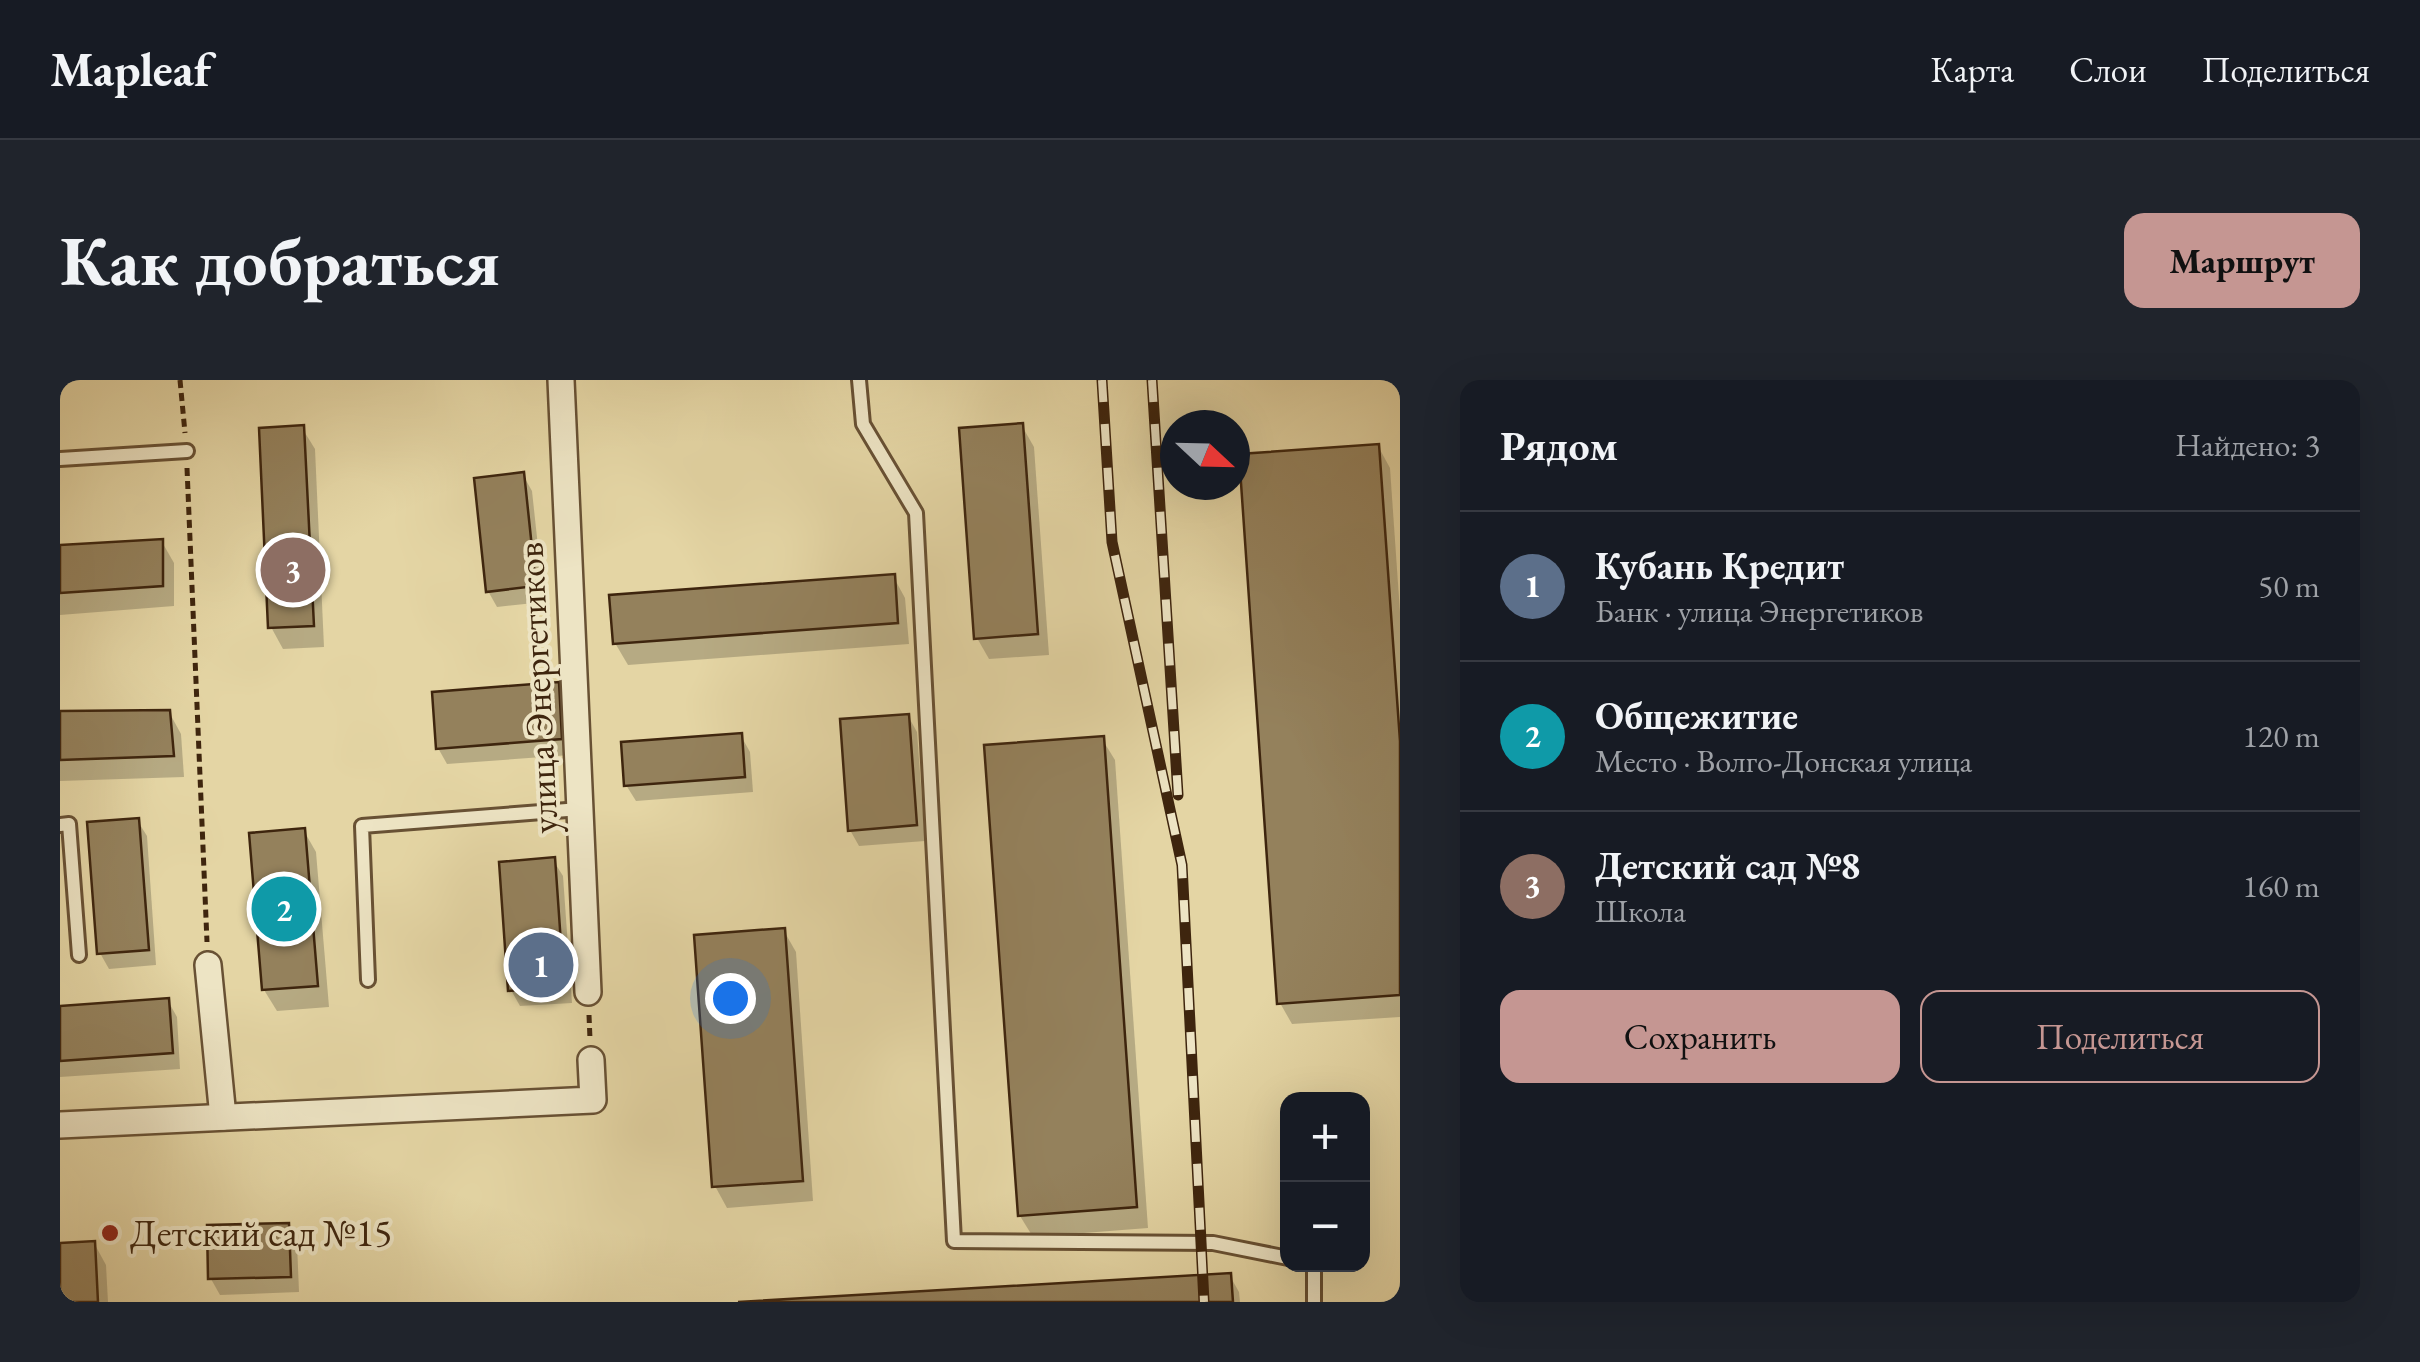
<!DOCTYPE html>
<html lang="ru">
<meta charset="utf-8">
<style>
:root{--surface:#171b24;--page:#20242c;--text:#f1f3f6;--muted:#9ea1a6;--line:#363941;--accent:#c59692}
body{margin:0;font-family:"EB Garamond",serif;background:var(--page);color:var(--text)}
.controls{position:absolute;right:30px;bottom:30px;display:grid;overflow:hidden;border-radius:20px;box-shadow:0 10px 40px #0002}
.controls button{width:90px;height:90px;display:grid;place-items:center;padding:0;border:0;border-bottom:2px solid var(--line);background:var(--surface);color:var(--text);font:50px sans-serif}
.compass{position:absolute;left:1100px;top:30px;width:90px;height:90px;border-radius:50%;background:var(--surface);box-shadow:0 10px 40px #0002;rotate:112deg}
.you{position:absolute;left:670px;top:618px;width:35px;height:35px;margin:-25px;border:8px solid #fff;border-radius:50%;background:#1a73e8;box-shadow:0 0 0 15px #1a73e833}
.badge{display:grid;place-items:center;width:65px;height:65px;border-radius:50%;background:var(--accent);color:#fff;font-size:32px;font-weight:700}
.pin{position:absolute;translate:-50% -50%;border:5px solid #fff;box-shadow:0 2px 10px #0006}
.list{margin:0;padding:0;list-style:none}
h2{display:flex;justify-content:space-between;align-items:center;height:130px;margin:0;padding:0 40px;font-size:42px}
h2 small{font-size:32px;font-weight:400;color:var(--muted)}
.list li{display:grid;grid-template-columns:65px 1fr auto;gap:30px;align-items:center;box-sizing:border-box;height:150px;padding:0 40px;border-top:2px solid var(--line)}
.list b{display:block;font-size:38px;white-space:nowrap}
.list p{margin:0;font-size:32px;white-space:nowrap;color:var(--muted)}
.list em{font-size:32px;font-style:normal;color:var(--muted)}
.actions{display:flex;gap:20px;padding:30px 40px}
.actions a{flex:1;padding:22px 0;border:2px solid var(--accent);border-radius:20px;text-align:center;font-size:35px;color:var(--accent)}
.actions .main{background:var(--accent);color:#111}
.map{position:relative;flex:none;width:1340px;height:922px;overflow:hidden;border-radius:20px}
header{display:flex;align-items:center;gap:60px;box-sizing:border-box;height:140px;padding:0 50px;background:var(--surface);border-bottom:2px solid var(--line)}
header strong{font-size:48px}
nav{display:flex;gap:55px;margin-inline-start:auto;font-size:35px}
.intro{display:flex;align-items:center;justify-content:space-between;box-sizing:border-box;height:240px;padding:0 60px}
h1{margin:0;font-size:70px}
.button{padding:25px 45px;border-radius:20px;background:var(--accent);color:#111;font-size:35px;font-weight:700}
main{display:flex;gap:60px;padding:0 60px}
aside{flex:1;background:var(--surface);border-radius:20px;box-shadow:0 10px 40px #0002}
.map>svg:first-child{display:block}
.shadow{fill:#0003}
.building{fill:#94815c;stroke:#3e250e;stroke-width:2.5}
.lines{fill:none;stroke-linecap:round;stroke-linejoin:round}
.lane-casing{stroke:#685134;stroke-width:18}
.street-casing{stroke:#685134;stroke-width:30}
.path{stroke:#3e250e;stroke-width:5;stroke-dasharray:8 5;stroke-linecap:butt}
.lane{stroke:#ede4c4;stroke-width:12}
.street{stroke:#ede4c4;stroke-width:25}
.rail-casing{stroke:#3e250e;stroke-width:11}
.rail{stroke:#ede4c4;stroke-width:8;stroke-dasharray:22;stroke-linecap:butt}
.poi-dot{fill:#8f2418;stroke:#ede4c4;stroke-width:4}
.labels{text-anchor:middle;stroke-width:8;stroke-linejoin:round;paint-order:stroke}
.street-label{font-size:38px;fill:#3e250e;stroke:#ede4c4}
.poi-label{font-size:38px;fill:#3e250e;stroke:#ede4c4;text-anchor:start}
</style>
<header>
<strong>Mapleaf</strong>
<nav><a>Карта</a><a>Слои</a><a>Поделиться</a></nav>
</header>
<div class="intro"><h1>Как добраться</h1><a class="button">Маршрут</a></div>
<main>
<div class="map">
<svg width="1340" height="922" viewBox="0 0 1340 922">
<rect width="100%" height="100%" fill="#e4d5a4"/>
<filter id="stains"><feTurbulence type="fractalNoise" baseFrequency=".002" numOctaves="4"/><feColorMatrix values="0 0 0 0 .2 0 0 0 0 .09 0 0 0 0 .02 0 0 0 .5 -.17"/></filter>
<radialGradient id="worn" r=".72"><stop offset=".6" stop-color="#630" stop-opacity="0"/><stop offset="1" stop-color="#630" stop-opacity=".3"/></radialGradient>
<!-- shadow -->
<g class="shadow">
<polygon points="962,46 974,67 989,275 929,279 917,258"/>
<polygon points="242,48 255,69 264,267 223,269 211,247"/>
<polygon points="1318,66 1330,88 1340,232 1340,637 1232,644 1220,623"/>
<polygon points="463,95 472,111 484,222 437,227 428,211"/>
<polygon points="102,162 114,183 114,226 0,235 0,167"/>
<polygon points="833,196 845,218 849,264 568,285 555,263"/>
<polygon points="497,305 506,321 510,375 387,384 378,368"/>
<polygon points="109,332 121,354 124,397 0,401 0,334"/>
<polygon points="848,336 857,352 865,461 799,466 790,450"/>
<polygon points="681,356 690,372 693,412 576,421 566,405"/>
<polygon points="1042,359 1055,380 1088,848 973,857 960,836"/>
<polygon points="77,440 87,456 96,585 49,589 40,573"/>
<polygon points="244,451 256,472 269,627 217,631 204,610"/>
<polygon points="493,480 503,496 512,623 460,626 451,610"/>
<polygon points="724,551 736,572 753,821 667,828 655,806"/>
<polygon points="108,621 117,637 120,689 0,697 0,628"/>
<polygon points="228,846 237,862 239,912 160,915 151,899"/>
<polygon points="34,863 46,885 48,922 0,922 0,865"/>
<polygon points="1170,896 1179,912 1180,922 721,922"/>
</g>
<!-- building -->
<g class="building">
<polygon points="963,43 978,254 914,259 899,48"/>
<polygon points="244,45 254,246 208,248 199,48"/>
<polygon points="1319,64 1340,361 1340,615 1217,624 1179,74"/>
<polygon points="464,92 476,206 426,212 414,98"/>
<polygon points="103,159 103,206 0,213 0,165"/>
<polygon points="835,194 838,243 553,264 549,215"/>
<polygon points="499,302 502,359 376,369 372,312"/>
<polygon points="110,330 114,376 0,380 0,331"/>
<polygon points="849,334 857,445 788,451 780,339"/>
<polygon points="682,353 685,397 564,406 561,362"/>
<polygon points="1044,356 1077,827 958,836 924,365"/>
<polygon points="79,438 89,570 37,574 27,442"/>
<polygon points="245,448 258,606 202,610 189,453"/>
<polygon points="495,477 504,607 448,611 439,482"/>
<polygon points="725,548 743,801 652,807 634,555"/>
<polygon points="109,618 113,673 0,681 0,626"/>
<polygon points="229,843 231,897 148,899 147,845"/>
<polygon points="35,861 38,922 0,922 0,863"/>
<polygon points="1171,893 1173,922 678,922"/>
</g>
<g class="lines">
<defs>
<g id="lane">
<polyline points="799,0 803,44 856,133 894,861 1153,863 1228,878"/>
<polyline points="0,79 127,71"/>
<polyline points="0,445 9,444 19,575"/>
<polyline points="308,600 302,446 520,429"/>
<polyline points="1254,884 1254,922"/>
</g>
<g id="street">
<polyline points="501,0 528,612"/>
<polyline points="148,585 163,737"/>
<polyline points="0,745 533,720 531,680"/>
</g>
</defs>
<!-- lane casing -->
<use href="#lane" class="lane-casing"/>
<!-- street casing -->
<use href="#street" class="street-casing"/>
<!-- path -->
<g class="path">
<polyline points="120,0 125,53"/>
<polyline points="127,88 147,562"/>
<polyline points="529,635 530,659"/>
</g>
<!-- lane -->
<use href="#lane" class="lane"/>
<!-- street -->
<use href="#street" class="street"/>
<defs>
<g id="rail">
<polyline points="1042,0 1052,162 1122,485 1144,922"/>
<polyline points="1092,0 1118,415"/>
</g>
</defs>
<!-- rail casing -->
<use href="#rail" class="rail-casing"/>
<!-- rail -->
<use href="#rail" class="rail"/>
</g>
<!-- markers -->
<circle class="poi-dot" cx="50" cy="853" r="10"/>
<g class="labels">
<!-- street labels -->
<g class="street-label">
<text transform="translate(477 308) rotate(-93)" y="13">улица Энергетиков</text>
</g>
<!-- poi labels -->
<g class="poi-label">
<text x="70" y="866">Детский сад №15</text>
</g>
</g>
<rect width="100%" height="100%" filter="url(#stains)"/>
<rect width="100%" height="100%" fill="url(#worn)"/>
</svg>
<div class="controls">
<button>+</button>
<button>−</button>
</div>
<svg class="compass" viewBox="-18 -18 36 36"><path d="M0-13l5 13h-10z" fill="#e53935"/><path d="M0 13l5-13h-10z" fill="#9ea1a6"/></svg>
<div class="you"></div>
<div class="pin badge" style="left:481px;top:585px;background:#5c6f8a">1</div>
<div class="pin badge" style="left:224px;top:529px;background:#0f9aa8">2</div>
<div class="pin badge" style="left:233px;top:190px;background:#8d6e63">3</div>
</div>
<aside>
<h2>Рядом<small>Найдено: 3</small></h2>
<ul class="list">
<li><span class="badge" style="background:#5c6f8a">1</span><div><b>Кубань Кредит</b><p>Банк · улица Энергетиков</p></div><em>50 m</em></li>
<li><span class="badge" style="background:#0f9aa8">2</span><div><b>Общежитие</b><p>Место · Волго-Донская улица</p></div><em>120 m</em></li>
<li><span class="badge" style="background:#8d6e63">3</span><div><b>Детский сад №8</b><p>Школа</p></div><em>160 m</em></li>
</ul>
<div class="actions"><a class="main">Сохранить</a><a>Поделиться</a></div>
</aside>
</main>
